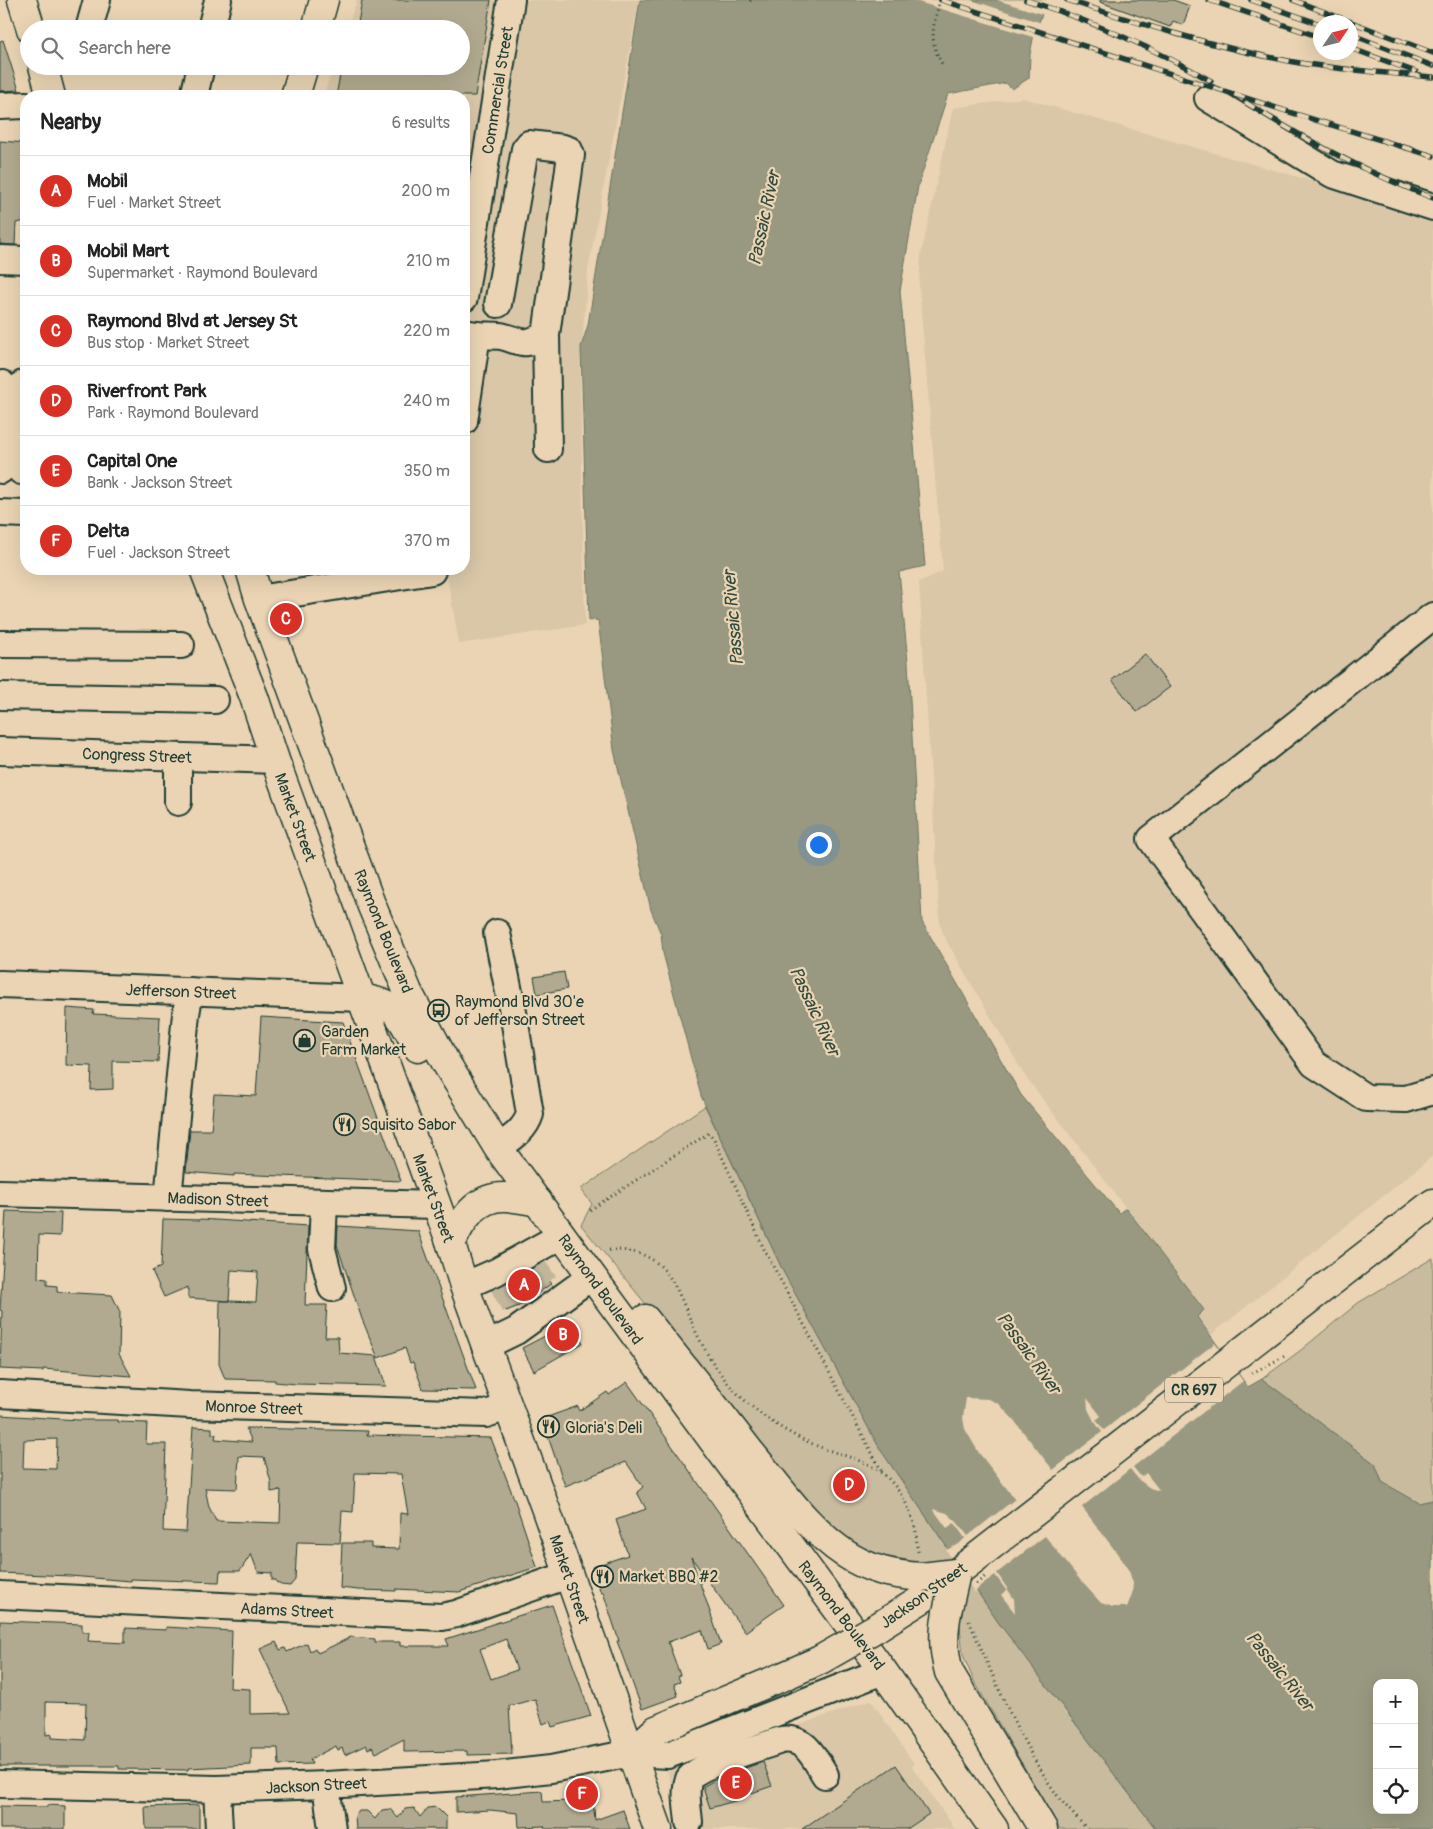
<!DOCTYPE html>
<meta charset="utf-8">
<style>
:root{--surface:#fff;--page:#f2f2f2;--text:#222;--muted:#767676;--line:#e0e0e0;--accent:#d93025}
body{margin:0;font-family:Pangolin,sans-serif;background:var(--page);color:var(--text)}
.controls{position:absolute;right:15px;bottom:15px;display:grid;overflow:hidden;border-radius:10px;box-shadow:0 5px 20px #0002}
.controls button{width:45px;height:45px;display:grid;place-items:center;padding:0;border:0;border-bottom:1px solid var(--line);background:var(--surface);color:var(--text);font:25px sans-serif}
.compass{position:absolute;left:1313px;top:15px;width:45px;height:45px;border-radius:50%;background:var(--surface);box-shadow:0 5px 20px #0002;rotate:55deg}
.you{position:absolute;left:818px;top:844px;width:18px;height:18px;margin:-12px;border:4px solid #fff;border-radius:50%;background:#1a73e8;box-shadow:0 0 0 8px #1a73e833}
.badge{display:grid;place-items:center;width:32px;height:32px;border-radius:50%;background:var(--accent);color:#fff;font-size:16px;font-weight:700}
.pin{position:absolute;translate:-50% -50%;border:2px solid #fff;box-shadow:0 1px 5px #0006}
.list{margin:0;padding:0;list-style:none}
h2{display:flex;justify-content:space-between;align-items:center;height:65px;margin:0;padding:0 20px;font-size:21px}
h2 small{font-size:16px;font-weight:400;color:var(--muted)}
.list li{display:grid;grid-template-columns:32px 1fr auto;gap:15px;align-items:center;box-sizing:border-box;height:70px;padding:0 20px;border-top:1px solid var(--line)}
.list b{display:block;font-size:19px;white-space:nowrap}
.list p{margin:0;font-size:16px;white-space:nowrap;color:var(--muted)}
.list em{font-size:16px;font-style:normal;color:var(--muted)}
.icon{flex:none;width:28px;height:28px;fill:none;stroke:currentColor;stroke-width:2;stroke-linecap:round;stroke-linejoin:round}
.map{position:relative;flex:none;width:1433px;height:1829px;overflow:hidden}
.search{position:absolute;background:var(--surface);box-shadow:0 5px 20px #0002;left:20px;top:20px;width:450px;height:55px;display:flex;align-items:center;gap:12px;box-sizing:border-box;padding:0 18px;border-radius:28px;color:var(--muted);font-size:19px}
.panel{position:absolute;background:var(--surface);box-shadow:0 5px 20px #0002;left:20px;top:90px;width:450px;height:485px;border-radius:20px}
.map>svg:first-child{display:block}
.built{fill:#d9c7a8}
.green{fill:#c9bb9e;stroke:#747c69}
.water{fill:#999981;stroke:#687462;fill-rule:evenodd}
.pier{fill:#ead4b3}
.building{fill:#b2aa90;stroke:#1f3d34;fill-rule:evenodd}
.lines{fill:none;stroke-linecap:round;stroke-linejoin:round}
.minor-tunnel{stroke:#c1b69a;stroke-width:26;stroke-dasharray:26 13;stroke-linecap:butt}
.minor-casing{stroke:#1f3d34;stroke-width:30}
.major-casing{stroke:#1f3d34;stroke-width:31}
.path{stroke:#1f3d34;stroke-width:3;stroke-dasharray:1 4;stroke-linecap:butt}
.minor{stroke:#ead4b3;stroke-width:26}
.major{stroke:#ead4b3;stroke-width:28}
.rail-casing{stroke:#1f3d34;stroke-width:5.5}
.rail{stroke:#ead4b3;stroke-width:4;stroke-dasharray:11;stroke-linecap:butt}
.major-bridge-casing{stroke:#1f3d34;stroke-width:31;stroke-linecap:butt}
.path-bridge{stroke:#1f3d34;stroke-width:3;stroke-dasharray:1 4;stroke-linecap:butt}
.major-bridge{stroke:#ead4b3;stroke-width:28}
.labels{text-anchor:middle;stroke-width:4.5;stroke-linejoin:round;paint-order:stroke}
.shield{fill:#ead4b3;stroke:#5c6a5a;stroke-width:1}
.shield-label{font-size:15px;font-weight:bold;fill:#1f3d34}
.street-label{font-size:16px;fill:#1f3d34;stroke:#ead4b3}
.poi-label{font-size:16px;fill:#1f3d34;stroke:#ead4b3;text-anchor:start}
.water-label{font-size:18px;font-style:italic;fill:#314b40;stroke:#ead4b3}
</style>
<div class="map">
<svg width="1433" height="1829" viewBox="0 0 1433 1829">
<rect width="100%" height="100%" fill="#ead4b3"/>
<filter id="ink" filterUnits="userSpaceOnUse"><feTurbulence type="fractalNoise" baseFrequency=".02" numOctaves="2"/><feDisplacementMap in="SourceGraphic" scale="10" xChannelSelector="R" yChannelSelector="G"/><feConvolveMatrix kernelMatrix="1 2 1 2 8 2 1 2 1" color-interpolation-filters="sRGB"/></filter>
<g filter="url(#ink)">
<!-- built -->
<g class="built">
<polygon points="357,0 639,0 588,270 580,369 585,625 459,644 446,569 464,569 464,96 323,96 334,66 461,66 461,29 347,29"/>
<polygon points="1023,98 1433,216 1433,1156 1211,1335 1197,1316 1204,1310 1025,1076 946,940 940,925 919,582 943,571 919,286 921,255 953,108"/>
<polygon points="871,1700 914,1764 912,1767 955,1829 687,1829 667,1771"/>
</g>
<!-- green -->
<g class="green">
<polygon points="705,1106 784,1273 880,1449 998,1622 1156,1829 1060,1829 973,1679 963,1655 960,1626 908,1560 882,1556 853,1543 815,1510 581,1225 592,1204 581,1189"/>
<polygon points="1433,1258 1433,1500 1419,1503 1382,1482 1375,1464 1262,1379 1301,1350 1358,1303"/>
</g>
<!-- water -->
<path class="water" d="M640,0H1047L1033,39L1030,54L1029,78L1012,89L1006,83L948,94L918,186L900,291L925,566L899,572L908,662L922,922L1021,1095L1119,1213L1126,1208L1204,1310L1197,1317L1248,1387L1262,1379L1375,1464L1382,1482L1419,1503L1433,1500V1829H1156L998,1622L880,1449L784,1273L701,1096L663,953L661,934L651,910L614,750L598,620L589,621L581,347L588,325ZM1377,1683H1414V1810H1377Z"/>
<!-- pier -->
<g class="pier">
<polygon points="912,0 971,0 1042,23 1036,38"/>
<polygon points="997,0 1050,0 1045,15"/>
<polygon points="1215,1343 1243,1381 1133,1467 1141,1477 1146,1473 1160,1491 1150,1488 1139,1480 1130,1469 1082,1507 1117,1553 1129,1571 1133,1583 1132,1594 1127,1607 1113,1607 1101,1603 1081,1581 1045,1536 997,1573 1014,1599 1015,1613 1001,1595 1006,1590 995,1575 980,1586 975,1593 946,1550 959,1544 965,1538 954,1523 947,1528 933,1509 947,1513 957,1522 968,1536 1015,1499 979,1453 965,1429 963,1418 966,1398 989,1399 999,1404 1013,1419 1053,1470 1102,1432 1094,1421 1088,1409 1087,1398 1101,1416 1096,1420 1104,1430"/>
</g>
<!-- building -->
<g class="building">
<polygon points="362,0 491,0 475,96 336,96 341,70 350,71 351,66 461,66 461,29 357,29"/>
<polygon points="1100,0 1173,0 1190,6 1183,25 1173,21 1170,27 1100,2"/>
<polygon points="3,40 19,90 0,91 0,41"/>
<polygon points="0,141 26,143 26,221 16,223 15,245 0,244"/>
<polygon points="1145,654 1170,687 1137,712 1112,680"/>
<polygon points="564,972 567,989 537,994 534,977"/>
<polygon points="67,1008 94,1010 93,1014 160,1017 158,1062 113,1061 113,1089 91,1090 92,1066 66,1065"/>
<polygon points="261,1017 343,1022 401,1181 234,1174 234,1176 186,1172 190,1130 211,1130 214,1094 256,1096"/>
<polygon points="6,1211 61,1213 60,1236 39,1235 38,1278 47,1279 47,1285 57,1286 57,1292 112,1295 120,1312 119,1354 131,1376 43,1369 43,1371 0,1369 2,1311 0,1310"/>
<path d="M163,1219L200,1220V1219L308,1226L305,1305H327L325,1337H338L339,1353L376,1356L386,1386L296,1384L275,1382V1380L225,1379L219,1364L220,1301H229L188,1298V1287L164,1297L152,1271L161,1267ZM231,1270L258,1272L256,1302L229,1301Z"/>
<polygon points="338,1226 418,1231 476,1390 423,1389 413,1362 410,1363 405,1348 378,1358 362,1319 337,1245"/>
<polygon points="538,1266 551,1284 519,1306 506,1311 498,1288"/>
<polygon points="572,1322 583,1343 534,1371 522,1348"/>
<polygon points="627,1382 784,1605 745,1632 691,1557 721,1644 708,1649 702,1630 668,1642 680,1675 678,1676 680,1682 674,1684 678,1696 642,1709 617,1641 619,1641 603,1592 601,1593 592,1567 628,1555 616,1520 646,1509 637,1492 643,1487 626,1462 565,1486 542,1419 578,1406 579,1411 607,1392 609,1395"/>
<path d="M0,1415L78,1420H118V1422L147,1423L146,1444H166L163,1531L186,1532L193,1427L212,1428V1434H216L215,1439L252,1442L246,1428L368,1431L367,1435L491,1438L515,1501L537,1567L459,1592L396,1589V1591L358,1590L340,1588L342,1543H371V1548L399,1549L400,1513L408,1514L401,1474L355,1473L353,1512L342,1511L340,1543L297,1542L295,1580L290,1586L281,1585L276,1582V1580H272V1573L258,1572L251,1554L240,1571H220L219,1582L131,1579V1581L70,1576L0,1573ZM57,1439L56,1469L23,1468L24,1440ZM239,1456L264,1457L271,1482V1492L281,1490L280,1523L216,1521L209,1507L205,1488L237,1489Z"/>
<path d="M552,1605L591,1716L552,1727L550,1721L543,1724L535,1699L509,1706L512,1754L467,1755V1751L404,1752V1739L376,1753L372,1747L368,1749L366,1745L345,1755L342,1748L338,1750L336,1746L310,1759L312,1764L279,1765L278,1748H251V1765L188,1768V1770L119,1769V1766H0V1621L82,1624V1632H89L88,1641L125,1643V1628L166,1630V1627L232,1631L230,1688L250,1689V1714L290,1713L260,1649L276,1642L280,1650L285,1648L287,1652L307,1643L310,1651L315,1648L318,1653L351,1637L375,1639V1642H400V1646H449L446,1639ZM506,1639L517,1670L491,1679L480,1649ZM46,1702L86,1703L85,1740L52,1738V1734L46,1735Z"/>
<polygon points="763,1762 772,1786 737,1798 738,1800 710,1808 703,1787 704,1786 722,1776"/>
<polygon points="896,1765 929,1814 907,1829 802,1829"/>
<polygon points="592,1786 595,1820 623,1810 630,1829 545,1829 544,1826 519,1827 518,1813 490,1810 456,1812 456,1797 542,1791 543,1802 572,1801 571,1787"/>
<polygon points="48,1805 65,1806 65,1829 0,1829 0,1806 47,1807"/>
<polygon points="199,1805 199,1829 146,1829 145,1807"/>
<polygon points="436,1807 446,1817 446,1829 356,1829 355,1816 359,1811 367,1811 375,1819 382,1810 390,1809 398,1818 405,1809 414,1808 420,1817 428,1808"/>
</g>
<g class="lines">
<!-- minor-tunnel -->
<g class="minor-tunnel">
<polyline points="530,1263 547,1286"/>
<polyline points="516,1272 531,1297"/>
<polyline points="502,1283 515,1308"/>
</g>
<defs>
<g id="minor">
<polyline points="89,29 97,0"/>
<polyline points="211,29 218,0"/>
<polyline points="194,96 201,66"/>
<polyline points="1208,98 1332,174 1433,207"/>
<polyline points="0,106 26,105"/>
<polyline points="0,259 26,260"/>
<polyline points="464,298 511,0"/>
<polyline points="498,304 525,149 529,144 563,148 569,150 571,155 546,335 548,449"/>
<polyline points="464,333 477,335 464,421"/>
<path d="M477,335C485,336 494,335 501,336C525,342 521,347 546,335"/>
<polyline points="1,470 2,384"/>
<polyline points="21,471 23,384"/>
<polyline points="0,513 26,514"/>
<polyline points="259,599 432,571"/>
<polyline points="1433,616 1151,839 1314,1064 1366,1098 1406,1099 1433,1091"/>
<polyline points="0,644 181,645"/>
<polyline points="0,696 215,700"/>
<polyline points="0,751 275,760"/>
<polyline points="178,757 178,802"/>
<path d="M497,933L513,1012L530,1114C525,1130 512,1138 498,1148"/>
<polyline points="0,984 362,998"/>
<polyline points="0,1193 436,1205"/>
<polyline points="168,1198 186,1014 190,991"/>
<polyline points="324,1202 322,1249 332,1288"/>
<polyline points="464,1286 496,1272 562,1235"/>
<polyline points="485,1346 516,1331 592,1276"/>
<polyline points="0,1394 190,1405 486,1414 508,1407"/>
<polyline points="0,1595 442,1617 456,1614 568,1575"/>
<polyline points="0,1784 217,1789 326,1785 497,1775 551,1769 631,1753 668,1755 883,1671"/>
<polyline points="326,1785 332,1829"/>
<polyline points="217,1789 219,1829"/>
<path d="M689,1822C688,1809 684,1791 689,1779C697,1765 762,1747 781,1740C805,1736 814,1757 825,1775"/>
</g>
<g id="major">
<polyline points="22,0 31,29"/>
<polyline points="316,29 324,0"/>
<polyline points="43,66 51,96"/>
<polyline points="295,96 304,66"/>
<polyline points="204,569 254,697 275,760 451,1244 464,1286 546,1510 658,1829"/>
<polyline points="250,569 259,599 371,904 408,992 446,1063 498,1148 599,1286 883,1671 994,1829"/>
<path d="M362,998C371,1000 384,1002 392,1008C403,1017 411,1036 418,1048"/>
<path d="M451,1244C461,1220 477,1195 507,1197C517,1198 528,1200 538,1202"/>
<path d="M645,1319C681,1364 716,1408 751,1453C780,1488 806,1527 844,1553C869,1570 893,1575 922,1577"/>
<polyline points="956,1573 1433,1203"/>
<path d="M947,1612C943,1635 943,1649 949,1672L1043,1829"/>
<polyline points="876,1628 933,1592"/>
<polyline points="631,1753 656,1730 784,1676"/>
</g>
</defs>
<!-- minor casing -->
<use href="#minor" class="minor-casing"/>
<!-- major casing -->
<use href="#major" class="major-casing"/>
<!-- path -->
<g class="path">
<path d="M940,0C933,27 928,39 942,64"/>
<polyline points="750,1 751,0"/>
<polyline points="590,1210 709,1133 714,1139 764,1249 882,1472"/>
<path d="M609,1250C670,1248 675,1289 697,1334C706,1353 718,1372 732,1388C753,1410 778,1428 806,1441C850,1462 885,1456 909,1510C912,1517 915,1525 916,1532C917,1539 916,1547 919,1554"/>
<polyline points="1252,1373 1287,1355"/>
<path d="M969,1621C995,1680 1019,1741 1057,1795C1066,1807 1077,1818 1087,1829"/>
</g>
<!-- minor -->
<use href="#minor" class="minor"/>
<!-- major -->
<use href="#major" class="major"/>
<defs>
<g id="rail">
<polyline points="941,0 1286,111 1433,156"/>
<path d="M1026,0C1091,21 1152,47 1211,81"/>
<path d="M1067,0C1141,24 1217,48 1294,62C1340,70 1386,73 1433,77"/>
<polyline points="1209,0 1320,37"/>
<polyline points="1251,0 1320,24"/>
<polyline points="1293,0 1433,53"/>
<polyline points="1350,34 1433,66"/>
<polyline points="1350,48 1416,72"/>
<path d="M1245,102C1305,140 1367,173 1433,198"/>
</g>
</defs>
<!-- rail casing -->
<use href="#rail" class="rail-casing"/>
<!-- rail -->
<use href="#rail" class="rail"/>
<defs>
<g id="major-bridge">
<polyline points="922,1577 956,1573"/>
<polyline points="947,1612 956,1573"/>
<polyline points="784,1676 820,1660 876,1628"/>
</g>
</defs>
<!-- major-bridge casing -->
<use href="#major-bridge" class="major-bridge-casing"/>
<!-- path-bridge -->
<polyline class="path-bridge" points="976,1584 987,1575"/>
<!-- major-bridge -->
<use href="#major-bridge" class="major-bridge"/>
</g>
</g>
<!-- icons -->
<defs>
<symbol id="bus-ring" viewBox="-11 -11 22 22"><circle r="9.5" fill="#ead4b3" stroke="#1f3d34" stroke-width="1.5"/><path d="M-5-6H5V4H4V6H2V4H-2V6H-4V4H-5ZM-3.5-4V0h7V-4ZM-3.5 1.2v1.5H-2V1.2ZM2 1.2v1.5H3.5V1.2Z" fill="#1f3d34"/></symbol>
<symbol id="shop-ring" viewBox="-11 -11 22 22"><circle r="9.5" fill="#ead4b3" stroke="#1f3d34" stroke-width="1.5"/><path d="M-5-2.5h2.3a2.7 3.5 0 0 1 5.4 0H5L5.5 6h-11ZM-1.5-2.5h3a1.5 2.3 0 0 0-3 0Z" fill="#1f3d34"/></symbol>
<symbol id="restaurant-ring" viewBox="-11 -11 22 22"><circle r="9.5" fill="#ead4b3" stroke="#1f3d34" stroke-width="1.5"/><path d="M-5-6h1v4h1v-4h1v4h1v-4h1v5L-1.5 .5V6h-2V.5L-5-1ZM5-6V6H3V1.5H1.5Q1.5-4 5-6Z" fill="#1f3d34"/></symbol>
</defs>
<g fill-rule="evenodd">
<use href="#bus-ring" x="426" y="998" width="25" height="25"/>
<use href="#shop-ring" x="292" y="1028" width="25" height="25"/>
<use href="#restaurant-ring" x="332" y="1112" width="25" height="25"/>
<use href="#restaurant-ring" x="536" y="1414" width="25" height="25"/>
<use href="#restaurant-ring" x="590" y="1564" width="25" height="25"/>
</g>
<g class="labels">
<!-- shield labels -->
<rect class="shield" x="1165" y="1377.5" width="58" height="25" rx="4"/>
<g class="shield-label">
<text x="1194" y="1395">CR 697</text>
</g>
<!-- street labels -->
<g class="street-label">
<text transform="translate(497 90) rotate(-81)" y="6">Commercial Street</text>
<text transform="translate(137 755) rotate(2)" y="6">Congress Street</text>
<text transform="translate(296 817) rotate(70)" y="6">Market Street</text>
<text transform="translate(384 931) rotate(68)" y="6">Raymond Boulevard</text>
<text transform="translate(181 991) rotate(2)" y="6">Jefferson Street</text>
<text transform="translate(434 1198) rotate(70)" y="6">Market Street</text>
<text transform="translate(218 1199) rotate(2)" y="6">Madison Street</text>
<text transform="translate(601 1289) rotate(54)" y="6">Raymond Boulevard</text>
<text transform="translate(254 1407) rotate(2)" y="6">Monroe Street</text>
<text transform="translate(570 1579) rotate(71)" y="6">Market Street</text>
<text transform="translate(923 1595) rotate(-35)" y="6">Jackson Street</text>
<text transform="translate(287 1610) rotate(3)" y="6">Adams Street</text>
<text transform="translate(842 1615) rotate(53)" y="6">Raymond Boulevard</text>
<text transform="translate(316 1785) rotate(-3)" y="6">Jackson Street</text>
</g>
<!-- poi labels -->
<g class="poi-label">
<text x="455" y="1007">Raymond Blvd 30'e<tspan x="455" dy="18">of Jefferson Street</tspan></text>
<text x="321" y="1037">Garden<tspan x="321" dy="18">Farm Market</tspan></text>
<text x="361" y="1130">Squisito Sabor</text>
<text x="565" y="1433">Gloria's Deli</text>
<text x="619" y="1582">Market BBQ #2</text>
</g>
<!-- water labels -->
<g class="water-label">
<text transform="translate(764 218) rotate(-78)" y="6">Passaic River</text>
<text transform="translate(733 618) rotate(-95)" y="6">Passaic River</text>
<text transform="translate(815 1011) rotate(65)" y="6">Passaic River</text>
<text transform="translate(1029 1353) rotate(54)" y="6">Passaic River</text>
<text transform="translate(1280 1671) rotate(51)" y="6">Passaic River</text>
</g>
</g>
</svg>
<div class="controls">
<button>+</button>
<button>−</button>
<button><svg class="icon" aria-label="locate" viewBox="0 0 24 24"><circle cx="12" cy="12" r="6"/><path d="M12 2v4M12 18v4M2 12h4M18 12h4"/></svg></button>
</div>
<svg class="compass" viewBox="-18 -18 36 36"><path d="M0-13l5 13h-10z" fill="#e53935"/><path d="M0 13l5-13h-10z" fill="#767676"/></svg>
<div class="you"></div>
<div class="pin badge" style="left:524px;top:1285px">A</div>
<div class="pin badge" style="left:563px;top:1335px">B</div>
<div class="pin badge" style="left:286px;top:619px">C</div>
<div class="pin badge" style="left:849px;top:1485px">D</div>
<div class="pin badge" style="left:736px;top:1783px">E</div>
<div class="pin badge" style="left:582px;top:1794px">F</div>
<div class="search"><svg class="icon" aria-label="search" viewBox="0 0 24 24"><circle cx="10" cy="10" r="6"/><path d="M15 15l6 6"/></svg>Search here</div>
<section class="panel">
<h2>Nearby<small>6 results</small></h2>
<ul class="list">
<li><span class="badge">A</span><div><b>Mobil</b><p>Fuel · Market Street</p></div><em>200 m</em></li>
<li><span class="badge">B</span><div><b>Mobil Mart</b><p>Supermarket · Raymond Boulevard</p></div><em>210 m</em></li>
<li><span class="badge">C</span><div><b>Raymond Blvd at Jersey St</b><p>Bus stop · Market Street</p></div><em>220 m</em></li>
<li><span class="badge">D</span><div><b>Riverfront Park</b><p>Park · Raymond Boulevard</p></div><em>240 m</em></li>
<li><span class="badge">E</span><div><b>Capital One</b><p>Bank · Jackson Street</p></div><em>350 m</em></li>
<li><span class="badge">F</span><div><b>Delta</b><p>Fuel · Jackson Street</p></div><em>370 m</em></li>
</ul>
</section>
</div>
